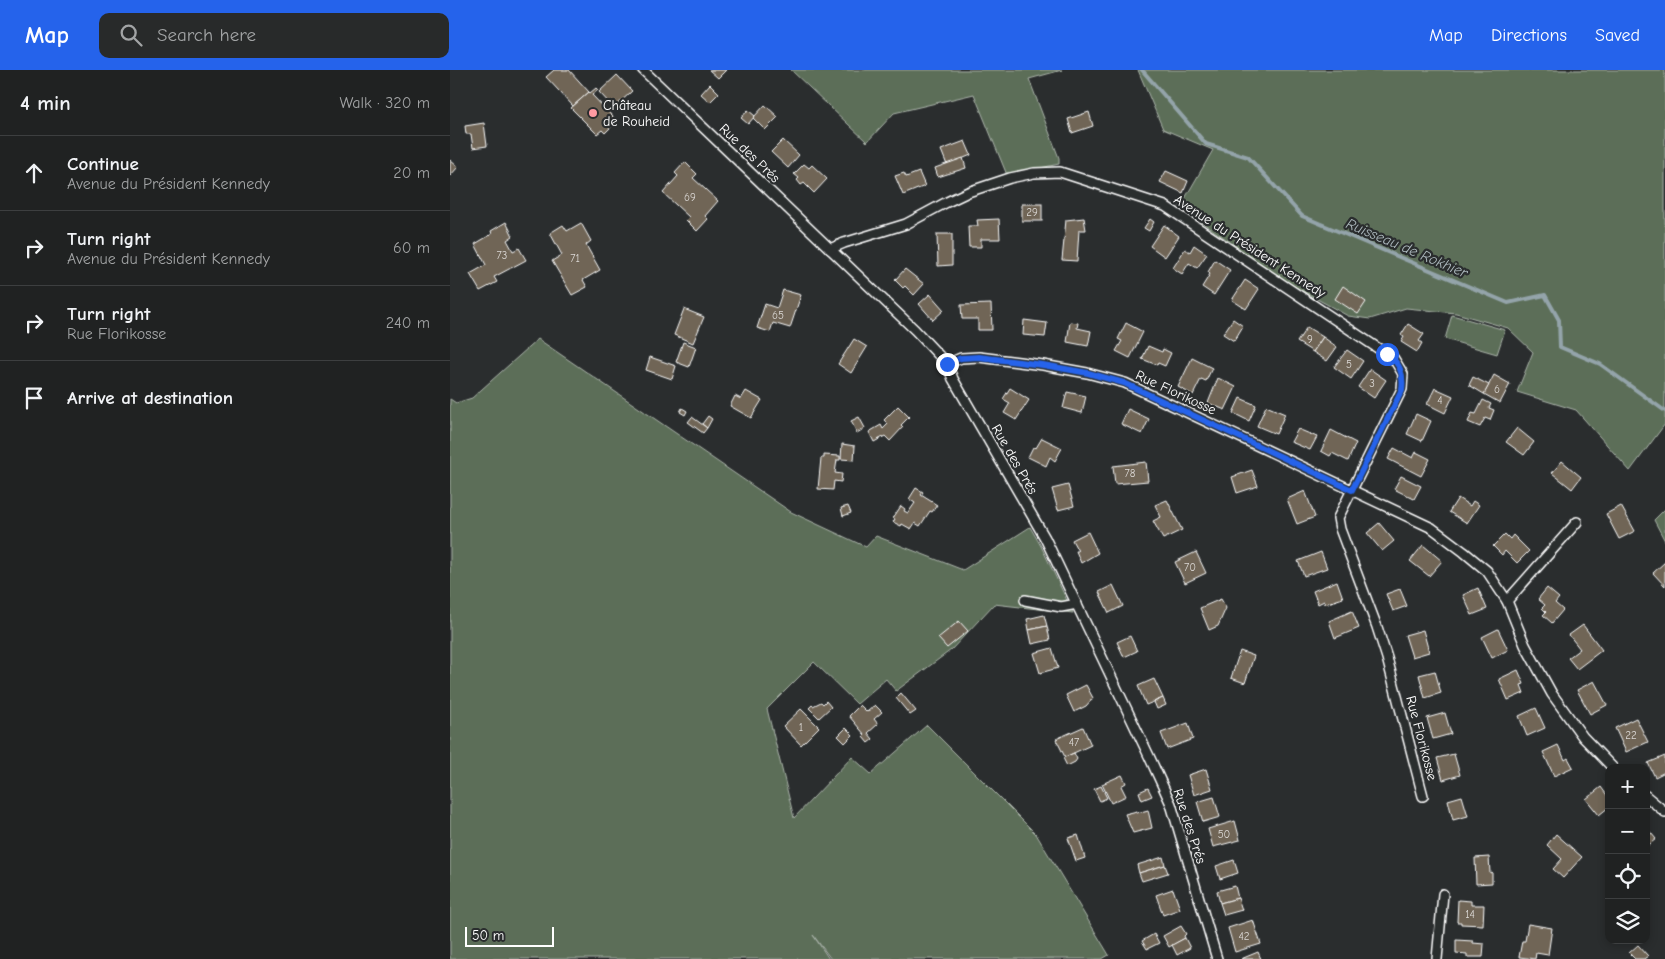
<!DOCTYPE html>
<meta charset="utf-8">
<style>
:root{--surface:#202222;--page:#282a2a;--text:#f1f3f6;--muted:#a2a4a5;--line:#3d3f40;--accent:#2563eb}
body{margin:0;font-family:"Comic Neue",sans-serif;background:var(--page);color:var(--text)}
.controls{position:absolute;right:15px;bottom:15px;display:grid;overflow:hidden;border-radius:10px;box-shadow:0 2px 8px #0003}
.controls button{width:45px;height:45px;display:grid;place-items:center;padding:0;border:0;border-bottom:1px solid var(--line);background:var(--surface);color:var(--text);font:25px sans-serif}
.scale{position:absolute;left:15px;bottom:12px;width:89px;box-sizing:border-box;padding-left:5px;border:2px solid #fff;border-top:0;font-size:14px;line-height:18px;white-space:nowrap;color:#fff;-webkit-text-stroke:4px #2a2d2e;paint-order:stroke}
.stop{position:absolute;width:15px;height:15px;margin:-11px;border:4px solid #2563eb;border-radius:50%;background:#fff}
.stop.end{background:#2563eb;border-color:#fff;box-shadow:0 1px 5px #0008}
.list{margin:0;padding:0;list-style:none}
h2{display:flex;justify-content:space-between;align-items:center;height:65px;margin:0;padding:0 20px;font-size:21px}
h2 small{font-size:16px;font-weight:400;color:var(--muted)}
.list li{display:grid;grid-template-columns:32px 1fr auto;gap:15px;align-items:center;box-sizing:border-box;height:75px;padding:0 20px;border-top:1px solid var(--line)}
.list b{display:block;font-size:19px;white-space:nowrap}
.list p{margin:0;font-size:16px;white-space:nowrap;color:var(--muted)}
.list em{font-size:16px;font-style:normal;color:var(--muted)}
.icon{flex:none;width:28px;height:28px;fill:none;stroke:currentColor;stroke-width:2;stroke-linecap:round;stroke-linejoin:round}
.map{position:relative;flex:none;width:1215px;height:889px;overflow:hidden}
header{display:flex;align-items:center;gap:30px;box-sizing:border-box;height:70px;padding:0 25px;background:var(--accent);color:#fff}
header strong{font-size:24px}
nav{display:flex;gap:28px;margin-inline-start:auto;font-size:18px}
.search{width:350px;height:45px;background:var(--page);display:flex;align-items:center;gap:12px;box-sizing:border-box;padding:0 18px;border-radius:10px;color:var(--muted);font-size:19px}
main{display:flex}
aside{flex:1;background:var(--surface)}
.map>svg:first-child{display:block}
.green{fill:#5b6e58;stroke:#adb6ac}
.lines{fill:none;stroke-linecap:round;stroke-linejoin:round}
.stream{stroke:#94a4aa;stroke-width:4}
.building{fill:#6f6556;stroke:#fff}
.minor-casing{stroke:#fff;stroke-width:12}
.minor{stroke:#2a2d2e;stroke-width:9}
.route{stroke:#2563eb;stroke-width:6}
.poi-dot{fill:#ff9aa2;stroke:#2a2d2e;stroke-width:2}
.labels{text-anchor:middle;stroke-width:4.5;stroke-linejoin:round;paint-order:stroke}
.number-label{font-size:11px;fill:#dbd8d5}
.poi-label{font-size:14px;fill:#fff;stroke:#2a2d2e;text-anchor:start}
.street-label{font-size:14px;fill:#fff;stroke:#2a2d2e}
.water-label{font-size:15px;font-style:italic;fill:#afbbc0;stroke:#2a2d2e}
</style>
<header>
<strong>Map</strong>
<div class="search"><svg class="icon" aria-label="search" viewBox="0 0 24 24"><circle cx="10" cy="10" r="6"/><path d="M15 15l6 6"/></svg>Search here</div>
<nav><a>Map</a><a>Directions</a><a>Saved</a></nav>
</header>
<main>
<aside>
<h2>4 min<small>Walk · 320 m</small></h2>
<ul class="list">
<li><svg class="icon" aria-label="ahead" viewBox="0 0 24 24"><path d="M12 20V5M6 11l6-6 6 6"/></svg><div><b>Continue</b><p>Avenue du Président Kennedy</p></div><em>20 m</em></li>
<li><svg class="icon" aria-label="right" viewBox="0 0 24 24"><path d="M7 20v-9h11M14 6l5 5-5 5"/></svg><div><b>Turn right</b><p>Avenue du Président Kennedy</p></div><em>60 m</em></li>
<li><svg class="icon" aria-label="right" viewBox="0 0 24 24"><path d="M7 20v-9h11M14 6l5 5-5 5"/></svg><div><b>Turn right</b><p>Rue Florikosse</p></div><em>240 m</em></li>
<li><svg class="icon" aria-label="arrive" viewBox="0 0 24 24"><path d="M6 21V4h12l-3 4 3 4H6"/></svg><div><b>Arrive at destination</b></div></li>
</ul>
</aside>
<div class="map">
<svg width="1215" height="889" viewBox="0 0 1215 889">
<rect width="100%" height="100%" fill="#2a2d2e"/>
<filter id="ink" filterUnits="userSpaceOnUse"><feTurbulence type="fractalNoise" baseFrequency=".02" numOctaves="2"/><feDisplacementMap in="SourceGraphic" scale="10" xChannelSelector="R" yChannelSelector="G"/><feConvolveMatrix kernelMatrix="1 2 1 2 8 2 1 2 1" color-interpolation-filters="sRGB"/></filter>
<g filter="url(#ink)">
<!-- green -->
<g class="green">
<polygon points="341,0 612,0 579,9 609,88 609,94 557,105 524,24 444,43 417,72"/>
<polygon points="688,0 1215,0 1215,354 1180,401 1126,340 1067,322 1083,282 1058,258 1006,243 956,238 920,249 898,246 840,214 730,137 763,80 713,59"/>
<polygon points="1002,245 1055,260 1047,284 995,269"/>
<polygon points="88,269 341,442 416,477 426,466 513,500 580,457 591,476 623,543 544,534 501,580 446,621 436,609 407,634 364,592 317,639 344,748 402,687 421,704 477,655 586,764 659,885 652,889 381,889 363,865 379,889 0,889 0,329 6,333 22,328"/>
<polygon points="1215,439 1215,471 1204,450"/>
</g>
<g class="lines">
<!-- stream -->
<polyline class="stream" points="692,0 756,74 798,87 852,146 1058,233 1095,225 1109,250 1110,277 1150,294 1215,341"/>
</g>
<!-- building -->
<g class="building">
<polygon points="104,0 119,0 139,22 123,36 96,7"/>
<polygon points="259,0 276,0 268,8"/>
<polygon points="167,5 182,21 164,38 149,22"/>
<polygon points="260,14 269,23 260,32 251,24"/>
<polygon points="146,18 148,20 142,25 164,48 160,52 163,55 155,63 152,60 147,64 121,38 139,22 140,23"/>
<polygon points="315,35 328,47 315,60 303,48"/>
<polygon points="298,40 305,46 298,54 291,48"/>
<polygon points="639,42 643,56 622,63 618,49"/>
<polygon points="34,53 37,76 23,78 21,64 16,64 15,56"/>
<polygon points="333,70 349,85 338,98 321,82"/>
<polygon points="515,71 521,85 497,95 491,80"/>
<polygon points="513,88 516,98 488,107 485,98"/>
<polygon points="0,90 8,97 0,106"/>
<polygon points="235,92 247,104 243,108 268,131 255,146 258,149 247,161 236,150 239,147 213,123 228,106 225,103"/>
<polygon points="354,94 359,98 362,95 377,109 364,123 354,113 351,115 347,110 349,108 344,104"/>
<polygon points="716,101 738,111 733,123 710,112"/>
<polygon points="469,102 475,116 453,125 445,106 454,103 456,107"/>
<rect x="572" y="134" width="20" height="17"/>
<polygon points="634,148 636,160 629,160 627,191 612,190 616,150"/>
<polygon points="549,149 550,169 531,169 531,177 519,177 518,156 528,156 527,150"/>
<polygon points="700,149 704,152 699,161 694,158"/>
<polygon points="56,152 63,166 57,170 63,181 69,178 76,190 44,207 47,212 30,221 20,204 36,195 25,174 42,164 41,161"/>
<polygon points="131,153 141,171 136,175 150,200 133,210 137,217 122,225 102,191 112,185 100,163 113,155 117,161"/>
<polygon points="714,155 729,166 715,187 700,176"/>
<polygon points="487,164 502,164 502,195 488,196"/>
<polygon points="744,175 757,184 747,198 739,193 732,204 723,198 735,179 740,182"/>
<polygon points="765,190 780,200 764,225 752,217 760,204 758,202"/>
<polygon points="455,199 474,214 464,225 455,216 453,218 445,210"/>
<polygon points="795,210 809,219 796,239 782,230"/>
<polygon points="893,216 916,232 908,244 885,229"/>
<polygon points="333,220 351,225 340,258 323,253 320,262 307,258 315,234 327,238"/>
<polygon points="480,224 494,240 483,250 469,234"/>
<polygon points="541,234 542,260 528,260 528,249 512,249 511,235"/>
<polygon points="234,239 254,247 243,273 224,265"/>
<polygon points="783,249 793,256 784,271 773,264"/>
<polygon points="574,250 597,253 595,267 573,265"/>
<polygon points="620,252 628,253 627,258 641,261 638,276 617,272"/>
<polygon points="676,253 693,262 680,288 666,281 672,271 668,269"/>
<polygon points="958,254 974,264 969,271 972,273 967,282 951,272 954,267 951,265"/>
<polygon points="857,257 873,267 863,282 847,272"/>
<polygon points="873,267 887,277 877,291 863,282"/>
<polygon points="404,269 417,277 401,303 388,294"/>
<polygon points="233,272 246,277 239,297 226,292"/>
<polygon points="698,276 712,282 713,279 721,283 715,296 708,293 707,295 692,289"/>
<polygon points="897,280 913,291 901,309 884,297"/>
<polygon points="200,287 226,296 222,309 196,300"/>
<polygon points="742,288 762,298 756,311 751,309 743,325 728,317"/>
<polygon points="920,299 936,310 924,328 908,317"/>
<polygon points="1044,305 1060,314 1050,333 1034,324"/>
<polygon points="1023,307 1039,315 1034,324 1019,315"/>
<polygon points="768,308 786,317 775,340 758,333"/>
<polygon points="560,318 579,330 566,350 554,343 560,333 553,329"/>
<polygon points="985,318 1003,326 995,343 977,334"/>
<polygon points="296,321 312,330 301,348 280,336 285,326 291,329"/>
<polygon points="617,322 636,326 632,343 613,338"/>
<polygon points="790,328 806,335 799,351 783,343"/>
<polygon points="1033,330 1041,334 1039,338 1044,340 1040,350 1035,348 1030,357 1018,352 1022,343 1026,344"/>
<polygon points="448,336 459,347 451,355 453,357 440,371 435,366 424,372 419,362 431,355 433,359 438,354 434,350"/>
<polygon points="816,336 835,344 826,364 807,356"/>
<polygon points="232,338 237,341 235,345 230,342"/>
<polygon points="678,339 699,349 692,364 671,354"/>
<polygon points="966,344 981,351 972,371 957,364"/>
<polygon points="258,346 262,349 257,358 252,354"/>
<polygon points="242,347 257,358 253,363 238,352"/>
<polygon points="409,347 415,358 407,363 401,351"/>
<polygon points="1067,358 1084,372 1074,385 1056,372"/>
<polygon points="848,359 867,367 860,380 841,372"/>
<polygon points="881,360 906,373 898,391 882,383 880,386 871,381"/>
<polygon points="592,368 612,378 605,391 600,387 596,396 578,387 583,377 586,378"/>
<polygon points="392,374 405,376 404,390 391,389"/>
<polygon points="944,378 963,388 966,382 980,389 971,406 938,389"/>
<polygon points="374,385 390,386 390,390 387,390 385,403 392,404 391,412 384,411 383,420 368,419 371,388 374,388"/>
<polygon points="1112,391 1131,407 1122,419 1102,403"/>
<polygon points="696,392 698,411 665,414 663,396"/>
<polygon points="802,400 808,416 787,423 782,407"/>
<polygon points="951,406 971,416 964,429 944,419"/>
<polygon points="618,415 624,436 608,440 602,419"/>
<polygon points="466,418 473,422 471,425 487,435 482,442 480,441 470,456 465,453 461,459 452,454 451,456 443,452 445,449 443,448 451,436 455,439 454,441 458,443 465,433 459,429"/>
<polygon points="855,421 865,447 847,454 837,429"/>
<polygon points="1008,428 1020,436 1023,431 1029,435 1017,453 999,442"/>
<polygon points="717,430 732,460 713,469 703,451 711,447 705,435"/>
<polygon points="398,436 401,443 393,446 391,438"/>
<polygon points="1171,436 1185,461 1169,469 1156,444"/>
<polygon points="929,453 944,471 932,481 917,463"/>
<polygon points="638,462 648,483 631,493 626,481 628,481 622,470"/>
<polygon points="1055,464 1060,469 1063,465 1079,481 1067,493 1055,481 1052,485 1043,476"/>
<polygon points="973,475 992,491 979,506 960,491"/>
<polygon points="746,482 756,503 735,513 725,492"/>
<polygon points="871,482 877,498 854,506 848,491"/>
<polygon points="1215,492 1215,516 1203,503"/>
<polygon points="887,511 893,528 875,534 874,531 868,534 863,521"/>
<polygon points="663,515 673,536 659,543 649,522"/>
<polygon points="1028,518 1037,539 1022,545 1013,525"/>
<polygon points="1097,518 1109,528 1105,533 1113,540 1102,553 1093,545 1096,542 1092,538 1095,535 1088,529"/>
<polygon points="950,519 957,536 943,541 936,524"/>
<polygon points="771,529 776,538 768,556 759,560 750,538"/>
<polygon points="902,541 909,558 885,568 879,551"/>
<polygon points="594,545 597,556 579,560 577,549"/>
<polygon points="509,551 518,561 497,578 488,568"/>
<polygon points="1133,555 1152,580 1127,599 1118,588 1130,579 1119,565"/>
<polygon points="597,556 600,570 582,574 579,560"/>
<polygon points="1048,559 1058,580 1042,588 1032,567"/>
<polygon points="973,560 979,582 962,587 955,565"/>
<polygon points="680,566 687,581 674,587 667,572"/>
<polygon points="602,578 608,598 590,603 584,583"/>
<polygon points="790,581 804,586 795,613 781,608"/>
<polygon points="1068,600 1074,614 1071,615 1074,623 1058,630 1049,609"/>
<polygon points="985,601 991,623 975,628 969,605"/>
<polygon points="704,609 713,628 696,635 688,616"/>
<polygon points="1144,611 1157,635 1140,644 1127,620"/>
<polygon points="636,615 643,628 636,636 624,642 616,625"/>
<polygon points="451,623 466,641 460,645 446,628"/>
<polygon points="713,628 716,635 707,639 704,632"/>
<polygon points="376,631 381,637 369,648 359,638 362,635 363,636 371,632 373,634"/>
<polygon points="410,635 417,642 425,635 432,642 424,649 428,654 418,663 423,669 418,673 413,667 415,665 399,646"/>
<polygon points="1086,638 1095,658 1077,666 1069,646"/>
<polygon points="351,639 369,657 351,675 333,656"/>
<polygon points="995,643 1001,664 983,669 977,648"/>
<polygon points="1186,648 1198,672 1176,682 1165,658"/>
<polygon points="738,653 743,669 717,679 711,663"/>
<polygon points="633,657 641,675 615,687 606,669"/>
<polygon points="396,658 403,665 395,673 388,666"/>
<polygon points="1108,675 1115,690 1118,688 1123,697 1104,706 1093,682"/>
<polygon points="624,683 627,689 625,692 617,696 613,688"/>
<polygon points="1004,684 1010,705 993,710 987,688"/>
<polygon points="1215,686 1215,702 1205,707 1198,693"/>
<polygon points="756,699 762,719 744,725 738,705"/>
<polygon points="672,705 676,713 671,716 676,726 661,733 652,714"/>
<polygon points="651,716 657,728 650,731 644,719"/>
<polygon points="1151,717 1159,728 1159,737 1149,745 1136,729"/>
<polygon points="698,718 702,726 692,730 689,722"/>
<polygon points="1012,726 1018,746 1003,750 998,730"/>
<polygon points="764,727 770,747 753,752 747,732"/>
<polygon points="698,740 702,758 683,763 675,744 687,741 687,743"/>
<polygon points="785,751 790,770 763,777 758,759"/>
<polygon points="1196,757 1206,769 1196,777"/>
<polygon points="1106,764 1132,787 1113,808 1103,799 1112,789 1097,775"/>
<polygon points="628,765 635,788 626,791 618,768"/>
<polygon points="713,787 715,795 689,803 687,795"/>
<polygon points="1039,787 1040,803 1042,802 1042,813 1026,814 1025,788"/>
<polygon points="784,790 788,803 770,809 766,796"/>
<polygon points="715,795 718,803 692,811 689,803"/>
<polygon points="785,816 788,828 770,833 767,821"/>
<polygon points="723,819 730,839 713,845 706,825"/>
<polygon points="788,828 792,840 774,845 770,833"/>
<polygon points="1008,830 1021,831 1021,835 1034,835 1033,855 1011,854 1011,852 1007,852"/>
<polygon points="803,850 811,874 785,882 778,858"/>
<polygon points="1078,854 1102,858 1098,885 1086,883 1085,889 1069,887 1072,871 1075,871"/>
<polygon points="731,856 736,864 734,866 735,868 719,877 713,866"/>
<polygon points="704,864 709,873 697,879 692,871"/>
<polygon points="735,868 740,878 727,885 722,875"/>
<polygon points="1006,870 1023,871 1023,873 1034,874 1033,887 1017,887 1017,884 1006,883"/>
<polygon points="1188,875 1198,886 1194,889 1185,889 1179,883"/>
<polygon points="808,882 811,889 791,889"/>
</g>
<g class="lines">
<defs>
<g id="minor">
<polyline points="193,0 465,260 497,294 503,309 595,468 699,686 721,734 767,889"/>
<polyline points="380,179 394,173 456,154 497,132 518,122 560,108 584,103 610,102 715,136 944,289 953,304 952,319 888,448 890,459 927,557 937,588 973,726"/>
<polyline points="497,294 511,288 529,287 593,295 637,303 675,313 982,458 1014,482 1037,501 1057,531 1075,575 1102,624 1133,667 1163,698"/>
<polyline points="575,530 611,537 627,534"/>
<polyline points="1057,531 1127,452"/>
<polyline points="1196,726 1215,742"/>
<polyline points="987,889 993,824"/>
</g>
</defs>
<!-- minor casing -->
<use href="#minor" class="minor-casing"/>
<!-- minor -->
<use href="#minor" class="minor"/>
</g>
</g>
<g class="lines" filter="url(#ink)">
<!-- route -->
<path class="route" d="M497,294L511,288L529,287L593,295L638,303L674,313L902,420L952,320C954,304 950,293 937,284"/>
</g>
<!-- markers -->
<circle class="poi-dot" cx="143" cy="43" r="5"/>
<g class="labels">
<!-- number labels -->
<g class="number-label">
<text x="240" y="131">69</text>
<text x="582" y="146">29</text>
<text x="52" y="189">73</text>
<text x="125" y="192">71</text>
<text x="328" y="249">65</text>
<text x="860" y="273">9</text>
<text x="899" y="298">5</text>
<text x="922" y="317">3</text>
<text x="1047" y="323">6</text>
<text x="990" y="334">4</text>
<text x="680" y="407">78</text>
<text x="740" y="501">70</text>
<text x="351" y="661">1</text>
<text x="1181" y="669">22</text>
<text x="624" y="676">47</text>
<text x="774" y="768">50</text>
<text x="1020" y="848">14</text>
<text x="794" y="870">42</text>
</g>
<!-- poi labels -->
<g class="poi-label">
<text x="153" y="40">Château<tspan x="153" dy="16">de Rouheid</tspan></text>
</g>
<!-- street labels -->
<g class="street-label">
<text transform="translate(300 83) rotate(44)" y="5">Rue des Prés</text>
<text transform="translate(800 176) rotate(33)" y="5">Avenue du Président Kennedy</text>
<text transform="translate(726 322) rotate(25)" y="5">Rue Florikosse</text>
<text transform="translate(565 389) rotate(60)" y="5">Rue des Prés</text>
<text transform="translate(972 668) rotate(75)" y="5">Rue Florikosse</text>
<text transform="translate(740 756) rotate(72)" y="5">Rue des Prés</text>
</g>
<!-- water labels -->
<g class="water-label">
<text transform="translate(957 178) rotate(23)" y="5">Ruisseau de Rokhier</text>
</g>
</g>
</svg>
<div class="controls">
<button>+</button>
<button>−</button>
<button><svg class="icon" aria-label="locate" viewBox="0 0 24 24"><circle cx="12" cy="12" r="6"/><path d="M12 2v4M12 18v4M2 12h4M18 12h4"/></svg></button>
<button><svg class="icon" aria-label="layers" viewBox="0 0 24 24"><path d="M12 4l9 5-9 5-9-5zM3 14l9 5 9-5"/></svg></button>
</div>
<div class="scale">50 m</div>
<div class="stop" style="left:937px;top:284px"></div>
<div class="stop end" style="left:497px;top:294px"></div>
</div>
</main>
